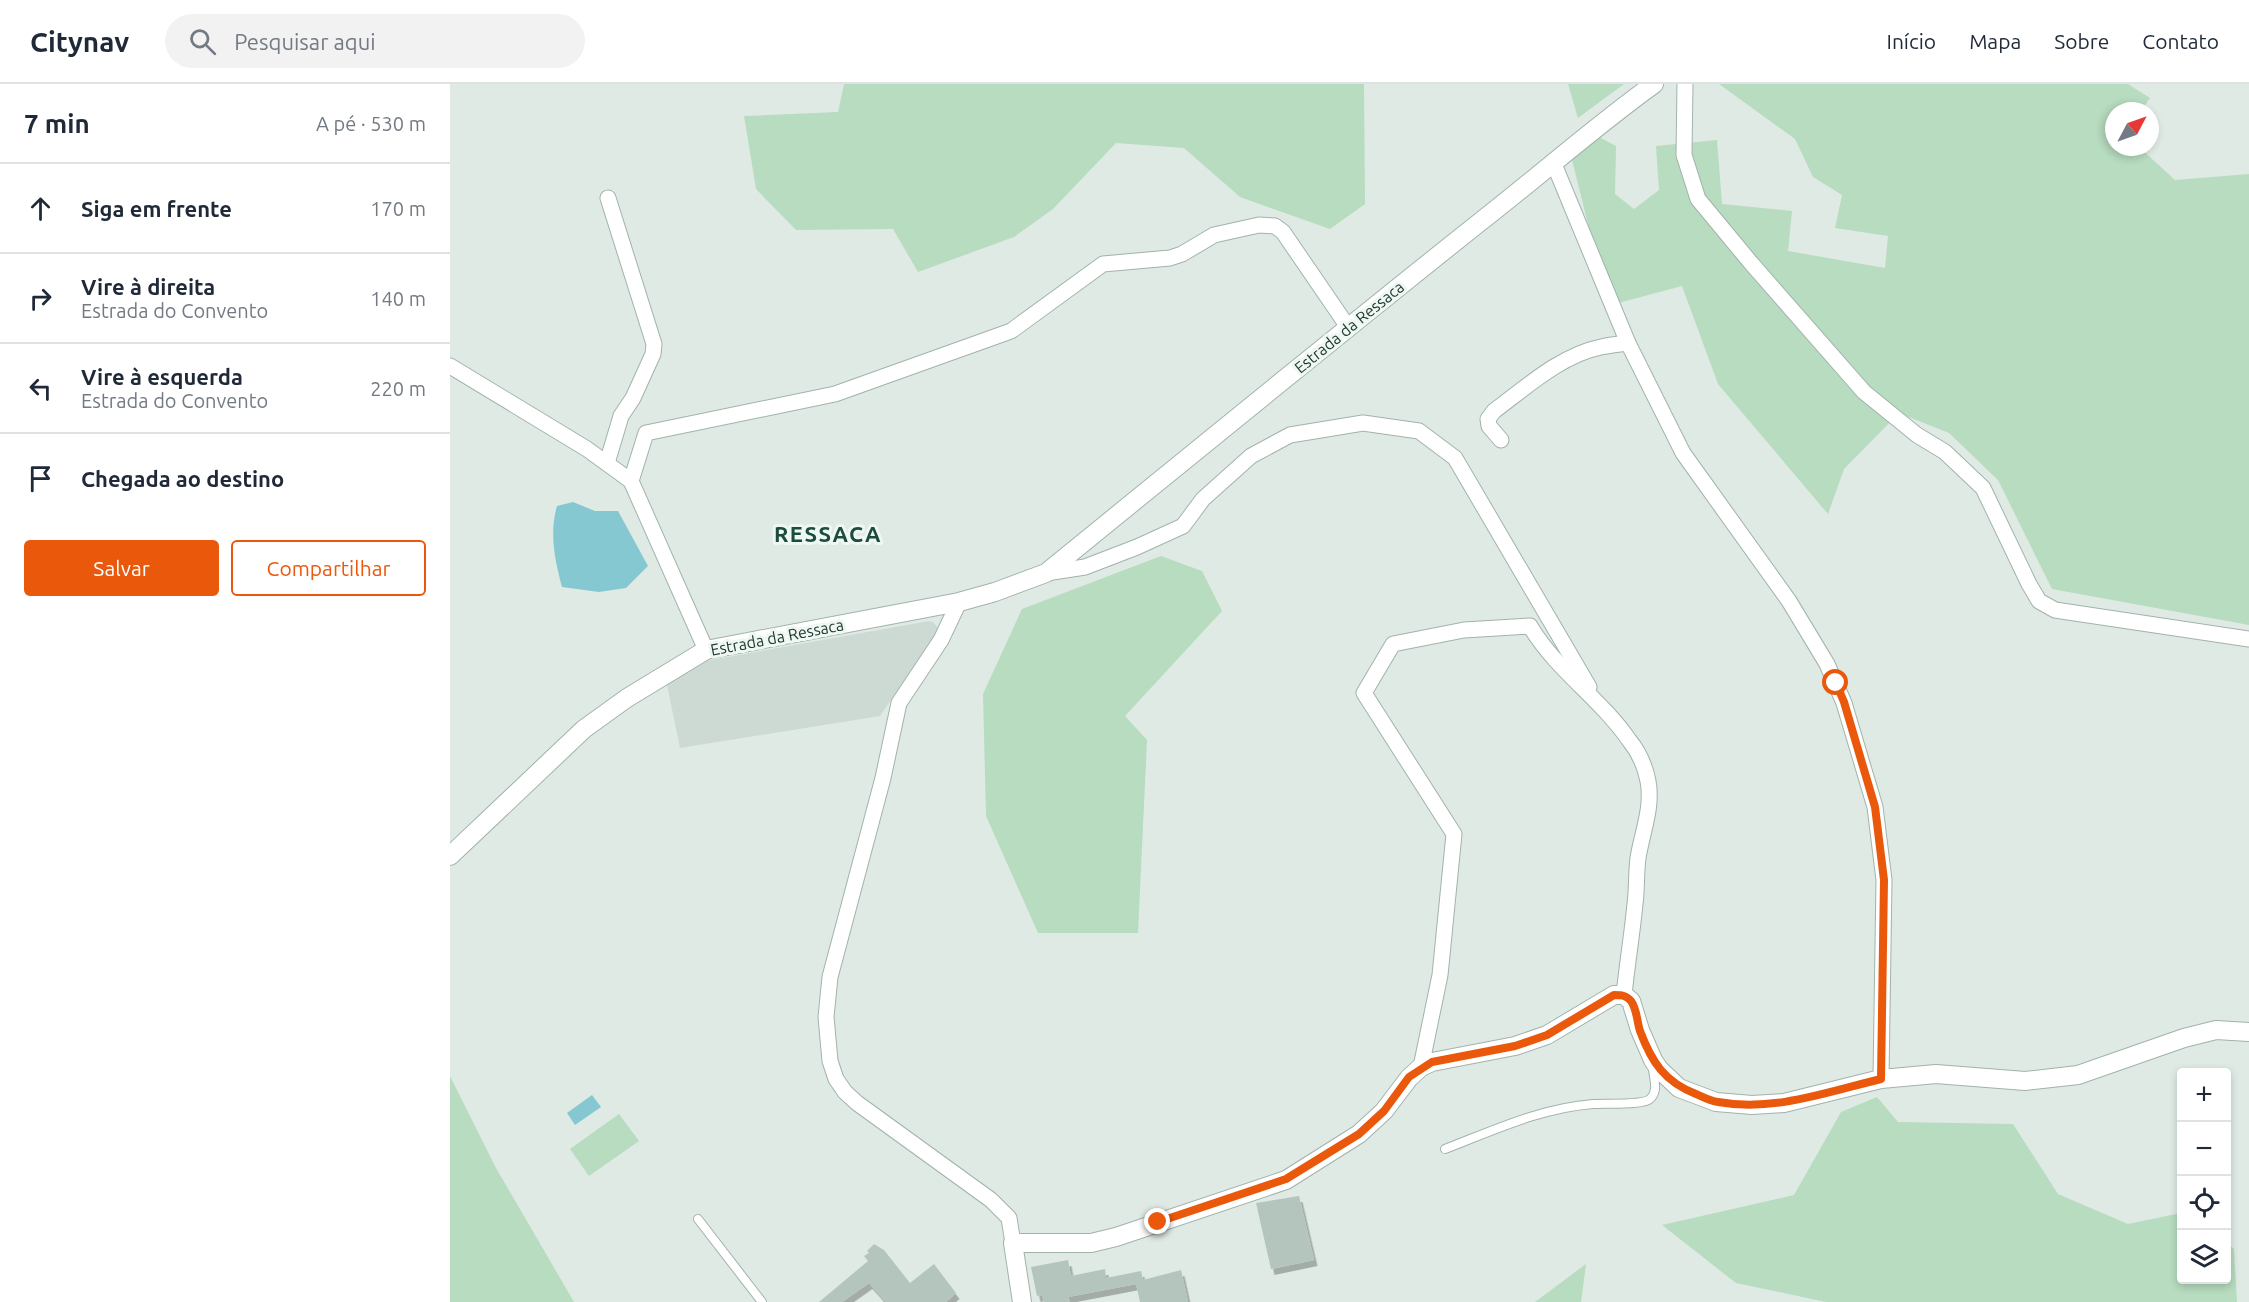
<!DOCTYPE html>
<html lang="pt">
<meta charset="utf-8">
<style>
:root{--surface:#fff;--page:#f2f2f3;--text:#1f2937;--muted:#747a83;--line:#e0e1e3;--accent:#ea580c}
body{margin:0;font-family:Ubuntu,sans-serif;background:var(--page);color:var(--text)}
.controls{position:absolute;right:18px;bottom:18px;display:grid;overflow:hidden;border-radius:6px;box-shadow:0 3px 9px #0003}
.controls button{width:54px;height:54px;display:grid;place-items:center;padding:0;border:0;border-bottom:2px solid var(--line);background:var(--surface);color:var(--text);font:30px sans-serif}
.compass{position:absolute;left:1655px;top:18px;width:54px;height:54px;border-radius:50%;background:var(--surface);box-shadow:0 3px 9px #0003;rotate:49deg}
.stop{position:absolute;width:18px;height:18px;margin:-14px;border:4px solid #ea580c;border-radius:50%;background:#fff}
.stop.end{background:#ea580c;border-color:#fff;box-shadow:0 2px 6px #0008}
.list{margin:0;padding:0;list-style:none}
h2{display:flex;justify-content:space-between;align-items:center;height:78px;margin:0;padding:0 24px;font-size:26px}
h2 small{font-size:20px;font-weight:400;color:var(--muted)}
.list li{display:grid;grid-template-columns:39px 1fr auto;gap:18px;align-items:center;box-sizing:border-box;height:90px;padding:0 24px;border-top:2px solid var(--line)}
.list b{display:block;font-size:22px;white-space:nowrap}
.list p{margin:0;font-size:20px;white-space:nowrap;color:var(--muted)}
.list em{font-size:20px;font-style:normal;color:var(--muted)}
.actions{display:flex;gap:12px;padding:18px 24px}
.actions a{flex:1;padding:14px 0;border:2px solid var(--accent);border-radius:6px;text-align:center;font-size:21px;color:var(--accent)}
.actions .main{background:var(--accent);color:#fff}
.icon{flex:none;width:33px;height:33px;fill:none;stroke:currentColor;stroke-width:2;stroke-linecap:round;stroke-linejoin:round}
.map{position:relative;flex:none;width:1799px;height:1218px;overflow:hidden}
header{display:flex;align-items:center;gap:36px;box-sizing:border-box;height:84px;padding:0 30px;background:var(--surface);border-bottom:2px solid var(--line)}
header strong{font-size:28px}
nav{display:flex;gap:33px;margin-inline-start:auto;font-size:21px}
.search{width:420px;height:54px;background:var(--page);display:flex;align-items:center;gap:15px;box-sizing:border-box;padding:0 21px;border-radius:33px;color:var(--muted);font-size:22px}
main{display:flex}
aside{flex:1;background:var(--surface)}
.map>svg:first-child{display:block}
.built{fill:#cddad3}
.green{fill:#b7dcbf}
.water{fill:#85c8d1}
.building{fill:#b4c5bd;filter:url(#shadow)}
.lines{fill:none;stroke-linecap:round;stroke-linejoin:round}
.service-casing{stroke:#a2b2ac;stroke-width:10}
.minor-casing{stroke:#a2b2ac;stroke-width:17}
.tertiary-casing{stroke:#a2b2ac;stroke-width:20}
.service{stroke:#fff;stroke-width:8}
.minor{stroke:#fff;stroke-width:15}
.tertiary{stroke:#fff;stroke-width:18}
.route{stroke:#ea580c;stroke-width:8}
.labels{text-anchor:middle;stroke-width:6;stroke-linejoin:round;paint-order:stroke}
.street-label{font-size:16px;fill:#203a32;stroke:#eff7f3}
.district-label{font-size:22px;font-weight:bold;letter-spacing:1.5px;fill:#1c4c3e;stroke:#eff7f3}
</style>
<header>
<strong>Citynav</strong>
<div class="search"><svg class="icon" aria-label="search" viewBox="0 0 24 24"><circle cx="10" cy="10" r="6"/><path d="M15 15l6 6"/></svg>Pesquisar aqui</div>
<nav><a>Início</a><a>Mapa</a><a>Sobre</a><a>Contato</a></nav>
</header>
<main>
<aside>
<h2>7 min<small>A pé · 530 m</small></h2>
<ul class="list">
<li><svg class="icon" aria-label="ahead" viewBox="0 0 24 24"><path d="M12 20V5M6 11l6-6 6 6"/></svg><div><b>Siga em frente</b></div><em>170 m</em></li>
<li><svg class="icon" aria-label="right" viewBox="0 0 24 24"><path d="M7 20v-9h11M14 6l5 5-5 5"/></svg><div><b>Vire à direita</b><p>Estrada do Convento</p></div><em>140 m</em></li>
<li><svg class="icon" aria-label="left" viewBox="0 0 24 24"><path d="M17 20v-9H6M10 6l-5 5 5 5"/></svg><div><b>Vire à esquerda</b><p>Estrada do Convento</p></div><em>220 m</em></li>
<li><svg class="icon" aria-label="arrive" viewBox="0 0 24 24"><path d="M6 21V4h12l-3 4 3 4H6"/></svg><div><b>Chegada ao destino</b></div></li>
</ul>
<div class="actions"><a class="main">Salvar</a><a>Compartilhar</a></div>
</aside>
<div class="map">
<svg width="1799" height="1218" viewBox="0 0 1799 1218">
<defs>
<filter id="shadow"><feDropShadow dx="3.5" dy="6" stdDeviation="0" flood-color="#0004"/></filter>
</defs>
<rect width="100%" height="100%" fill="#dfeae5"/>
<!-- built -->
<polygon class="built" points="479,537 483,538 489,545 430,632 230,664 216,596 255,577"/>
<!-- green -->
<g class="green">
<polygon points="394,0 914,0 915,120 880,145 790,113 734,64 666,59 603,125 564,153 468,188 443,145 346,146 306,105 294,32 388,28"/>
<polygon points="1118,0 1174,0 1128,34"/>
<polygon points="1269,0 1678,0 1700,14 1691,27 1664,27 1664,63 1689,63 1725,96 1799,90 1799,541 1602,505 1548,396 1499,349 1449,329 1394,385 1378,430 1268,300 1232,202 1168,219 1138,140 1122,76 1149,53 1166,62 1165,110 1184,125 1209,106 1206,62 1267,56 1272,120 1342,127 1338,167 1435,184 1438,152 1385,144 1392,111 1363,93 1345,55"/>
<polygon points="711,472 752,487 772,527 675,632 697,656 688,849 588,849 536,732 533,610 572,525"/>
<polygon points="0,992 46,1084 124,1218 0,1218"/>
<polygon points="1427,1013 1448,1038 1563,1040 1608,1110 1678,1140 1731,1129 1732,1196 1776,1196 1777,1159 1784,1165 1787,1218 1376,1218 1286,1199 1212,1141 1344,1111 1391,1028"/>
<polygon points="169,1030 189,1057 139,1092 120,1065"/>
<polygon points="1136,1180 1131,1218 1085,1218"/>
</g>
<!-- water -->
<g class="water">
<path d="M123,418L145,427H168L198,482L176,504L149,508L112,503C105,476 99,450 107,422Z"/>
<polygon points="142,1011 151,1023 125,1041 117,1029"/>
</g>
<!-- building -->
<g class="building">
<polygon points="849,1112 864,1176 821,1185 806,1119"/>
<polygon points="424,1160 434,1166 460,1199 484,1180 506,1209 496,1218 436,1218 419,1199 392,1218 369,1218 418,1177 414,1172 419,1169 417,1167"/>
<polygon points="618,1176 621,1192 655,1185 656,1194 691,1187 693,1196 731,1186 738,1218 690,1218 686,1200 618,1213 620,1218 594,1218 592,1211 587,1212 581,1183"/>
</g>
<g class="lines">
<defs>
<g id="service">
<path d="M995,1065C1044,1046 1091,1024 1143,1020C1156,1019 1195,1022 1201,1014C1209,1005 1203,994 1203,983"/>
<polyline points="248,1135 312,1218"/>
</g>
<g id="minor">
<polyline points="1235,0 1234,71 1248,115 1301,179 1414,308 1467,351 1495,368 1533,404 1579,500 1589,517 1605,526 1799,555"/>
<polyline points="1104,80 1178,259"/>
<polyline points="0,282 137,365 181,397 256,566"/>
<path d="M1051,356L1039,342L1038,335L1044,327C1075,304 1111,271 1151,263C1160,261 1169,260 1178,259L1233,369L1339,517L1377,580L1394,619L1425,723L1434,796L1431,995"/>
<polyline points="157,379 171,332 183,314 203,270 204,260 158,114"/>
<polyline points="181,397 196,349 385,310 561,247 653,180 720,174 732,170 764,151 809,141 825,142 833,148 898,243"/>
<polyline points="596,489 635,483 687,463 733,442 753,415 801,372 840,351 913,339 969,347 1005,374 1139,603"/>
<polyline points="509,518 491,556 449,619 433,694 380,893 376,933 380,977 386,995 395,1008 407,1019 541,1116 559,1134 563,1159"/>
<path d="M971,983L990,891L1004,750L914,609L943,560L1014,546L1080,542C1106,586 1150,614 1179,656C1189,668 1195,682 1198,697C1203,723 1192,749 1188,774C1186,789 1187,805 1185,820C1182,851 1177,881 1174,911"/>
</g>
<g id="tertiary">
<path d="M0,772L134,645L177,614L256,566L509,518L545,508L596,489C740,372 884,254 1030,138C1088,93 1144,43 1204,0"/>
<polyline points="572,1218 563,1159 641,1159 666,1153 836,1096 909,1050 934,1027 959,994 971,983 982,978 1065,962 1097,951 1164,911 1174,911 1181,917 1190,946 1203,976 1209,985 1229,1004 1266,1018 1302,1021 1334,1019 1431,995 1486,990 1575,997 1628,991 1734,954 1766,946 1799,948"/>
</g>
</defs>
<!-- service casing -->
<use href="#service" class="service-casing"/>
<!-- minor casing -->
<use href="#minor" class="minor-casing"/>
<!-- tertiary casing -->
<use href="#tertiary" class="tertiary-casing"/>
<!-- service -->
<use href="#service" class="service"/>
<!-- minor -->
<use href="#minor" class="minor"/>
<!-- tertiary -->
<use href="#tertiary" class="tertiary"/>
</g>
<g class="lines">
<!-- route -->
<path class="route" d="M708,1138L836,1095L909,1050L934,1027L959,993L982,978L1065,962L1097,951L1164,911C1171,911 1176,911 1181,917C1187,925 1187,938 1190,947C1202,979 1215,998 1246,1010C1253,1013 1260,1017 1268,1018C1324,1028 1377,1008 1431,995L1434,796L1425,723L1394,618L1386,599"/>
</g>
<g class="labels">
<!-- street labels -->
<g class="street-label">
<text transform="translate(899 243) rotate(-39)" y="6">Estrada da Ressaca</text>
<text transform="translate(327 553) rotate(-11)" y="6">Estrada da Ressaca</text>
</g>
<!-- district labels -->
<g class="district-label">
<text x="378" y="458">RESSACA</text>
</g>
</g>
</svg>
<div class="controls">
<button>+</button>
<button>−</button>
<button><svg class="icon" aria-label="locate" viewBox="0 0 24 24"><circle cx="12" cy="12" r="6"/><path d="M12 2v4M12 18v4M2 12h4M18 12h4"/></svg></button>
<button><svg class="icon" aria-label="layers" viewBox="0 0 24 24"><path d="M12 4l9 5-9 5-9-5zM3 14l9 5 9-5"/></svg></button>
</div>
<svg class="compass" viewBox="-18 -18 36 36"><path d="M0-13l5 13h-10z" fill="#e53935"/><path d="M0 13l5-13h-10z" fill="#747a83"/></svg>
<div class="stop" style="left:1386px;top:599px"></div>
<div class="stop end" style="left:708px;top:1138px"></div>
</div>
</main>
